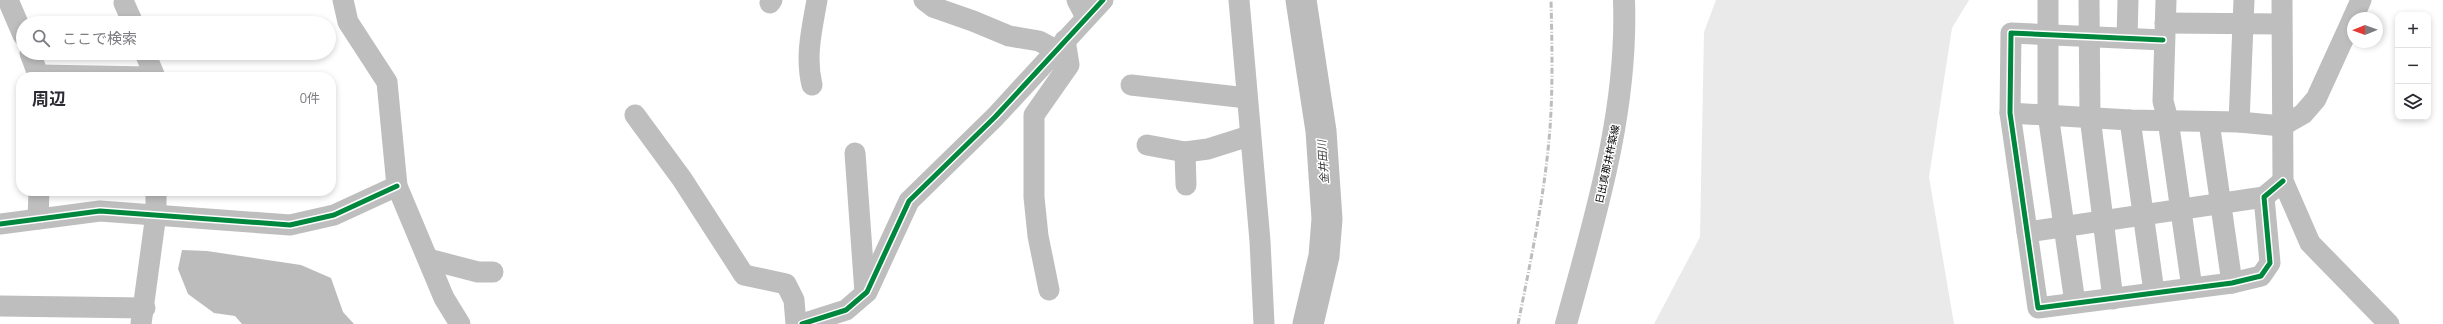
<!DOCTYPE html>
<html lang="ja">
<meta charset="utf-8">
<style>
:root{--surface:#fff;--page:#f2f2f3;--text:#2b2b33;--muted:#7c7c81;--line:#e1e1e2}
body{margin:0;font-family:"Titillium Web","Noto Sans JP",sans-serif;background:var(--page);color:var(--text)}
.controls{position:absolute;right:12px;top:12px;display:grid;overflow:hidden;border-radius:8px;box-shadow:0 2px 6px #0003}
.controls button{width:36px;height:36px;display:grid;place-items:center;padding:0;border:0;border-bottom:1px solid var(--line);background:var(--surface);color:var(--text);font:20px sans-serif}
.compass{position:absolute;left:2347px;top:12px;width:36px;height:36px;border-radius:50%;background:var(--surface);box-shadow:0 2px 6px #0003;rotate:269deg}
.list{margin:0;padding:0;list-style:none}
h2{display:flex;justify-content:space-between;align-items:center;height:52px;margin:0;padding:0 16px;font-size:17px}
h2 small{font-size:13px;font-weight:400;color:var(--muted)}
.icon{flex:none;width:22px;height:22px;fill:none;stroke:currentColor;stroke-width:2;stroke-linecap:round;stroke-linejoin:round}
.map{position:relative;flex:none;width:2443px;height:324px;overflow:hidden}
.search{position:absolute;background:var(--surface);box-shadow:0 2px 6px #0003;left:16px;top:16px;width:320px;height:44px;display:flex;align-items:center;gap:10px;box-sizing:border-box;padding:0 14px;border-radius:22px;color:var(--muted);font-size:15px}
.panel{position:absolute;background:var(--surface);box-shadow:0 2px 6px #0003;left:16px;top:72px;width:320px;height:124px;border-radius:16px}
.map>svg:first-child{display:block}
.green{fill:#eaeaea}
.water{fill:#bcbcbc}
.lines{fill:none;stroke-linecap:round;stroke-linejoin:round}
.river{stroke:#bcbcbc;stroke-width:31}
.street{stroke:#bebebe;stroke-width:21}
.secondary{stroke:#c1c1c1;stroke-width:22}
.rail{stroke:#bdbdbd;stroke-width:3;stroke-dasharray:6 2 1 2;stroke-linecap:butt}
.cycleway-casing{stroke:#fff;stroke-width:8}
.cycleway{stroke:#00873e;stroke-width:5}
.labels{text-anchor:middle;stroke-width:3;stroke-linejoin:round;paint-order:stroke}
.street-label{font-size:10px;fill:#000;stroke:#fff}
.water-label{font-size:11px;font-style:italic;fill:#404040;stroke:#fff}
</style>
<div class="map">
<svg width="2443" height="324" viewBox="0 0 2443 324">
<rect width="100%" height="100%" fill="#fff"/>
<!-- green -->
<polygon class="green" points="1716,0 1969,0 1952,28 1929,177 1954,324 1654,324 1700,237 1704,32"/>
<!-- water -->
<polygon class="water" points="182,250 207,251 301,265 331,278 343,312 354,324 242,324 235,316 214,313 188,294 178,269"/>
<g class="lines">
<!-- river -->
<polyline class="river" points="1301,0 1321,131 1327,219 1324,256 1308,324"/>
<!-- street -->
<g class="street">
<polyline points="8,0 23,35"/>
<polyline points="343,0 348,22 387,82 397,186 444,298 460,324"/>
<polyline points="924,0 933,7 973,21 1009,36 1039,41 1056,50"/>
<polyline points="1077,0 1086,17"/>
<polyline points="1239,0 1260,241 1264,324"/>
<polyline points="2048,0 2048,114 2075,303"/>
<polyline points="2089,0 2090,117 2113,299"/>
<polyline points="2166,0 2163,101 2168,120 2192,288"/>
<polyline points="2282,0 2283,181 2310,243 2389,324"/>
<polyline points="124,3 133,23"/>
<polyline points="770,3 772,0"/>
<polyline points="2353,18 2361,0"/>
<polyline points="2165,23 2281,24"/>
<polyline points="2127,38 2128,0"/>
<polyline points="2163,40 2011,33 2010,113 2038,308 2232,283 2261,276 2270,263 2264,197 2283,181"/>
<polyline points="30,53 39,77"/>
<polyline points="145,53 155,77"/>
<polyline points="39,75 149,77"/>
<path d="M812,85C805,56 812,29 817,0"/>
<polyline points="1131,85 1247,98"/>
<polyline points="2010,113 2130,120 2239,122 2282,126 2303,114 2316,99 2353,18"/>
<polyline points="635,115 682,179 744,275 786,284 794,300 796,324"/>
<polyline points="2130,120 2154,292"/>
<polyline points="2209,122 2232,283"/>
<polyline points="2239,122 2244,0"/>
<polyline points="1147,145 1185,152 1208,149 1249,136"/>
<polyline points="1185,152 1186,185"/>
<polyline points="855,153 865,293"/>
<polyline points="38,219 39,191"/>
<polyline points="0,224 100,211 290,225 334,215 397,186"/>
<polyline points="2027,232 2264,197"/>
<polyline points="428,259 478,272 493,272"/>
<polyline points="1049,290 1038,236 1034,197 1034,115 1069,65 1065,40"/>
<polyline points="0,306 145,308"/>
<polyline points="141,324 156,214 156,191"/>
<polyline points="802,324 846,310 867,292 909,201 995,117 1103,0"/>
</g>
<!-- secondary -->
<path class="secondary" d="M1566,324C1595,217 1628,112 1624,0"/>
<!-- rail -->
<path class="rail" d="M1518,324C1531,259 1545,194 1550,128C1553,86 1552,43 1551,0"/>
<defs>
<g id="cycleway">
<polyline points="2163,40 2011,33 2010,113 2038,308 2232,283 2261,276 2270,263 2264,197 2283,181"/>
<polyline points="0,224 100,211 290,225 334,215 397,186"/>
<polyline points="802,324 846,310 867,292 909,201 995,117 1103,0"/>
</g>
</defs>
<!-- cycleway casing -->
<use href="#cycleway" class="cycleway-casing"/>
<!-- cycleway -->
<use href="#cycleway" class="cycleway"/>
</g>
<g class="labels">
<!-- street labels -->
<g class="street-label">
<text transform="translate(1607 164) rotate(-78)" y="4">日出真那井杵築線</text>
</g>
<!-- water labels -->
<g class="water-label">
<text transform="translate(1323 162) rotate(-94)" y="4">金井田川</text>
</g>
</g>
</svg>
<div class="controls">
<button>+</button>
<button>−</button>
<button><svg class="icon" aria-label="layers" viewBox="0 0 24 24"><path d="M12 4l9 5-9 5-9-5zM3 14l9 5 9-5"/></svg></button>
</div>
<svg class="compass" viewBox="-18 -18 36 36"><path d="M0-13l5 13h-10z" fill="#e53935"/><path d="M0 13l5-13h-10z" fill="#7c7c81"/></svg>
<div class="search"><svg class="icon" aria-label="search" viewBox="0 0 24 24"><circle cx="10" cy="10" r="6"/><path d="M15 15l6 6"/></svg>ここで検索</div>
<section class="panel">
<h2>周辺<small>0件</small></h2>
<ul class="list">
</ul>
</section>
</div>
